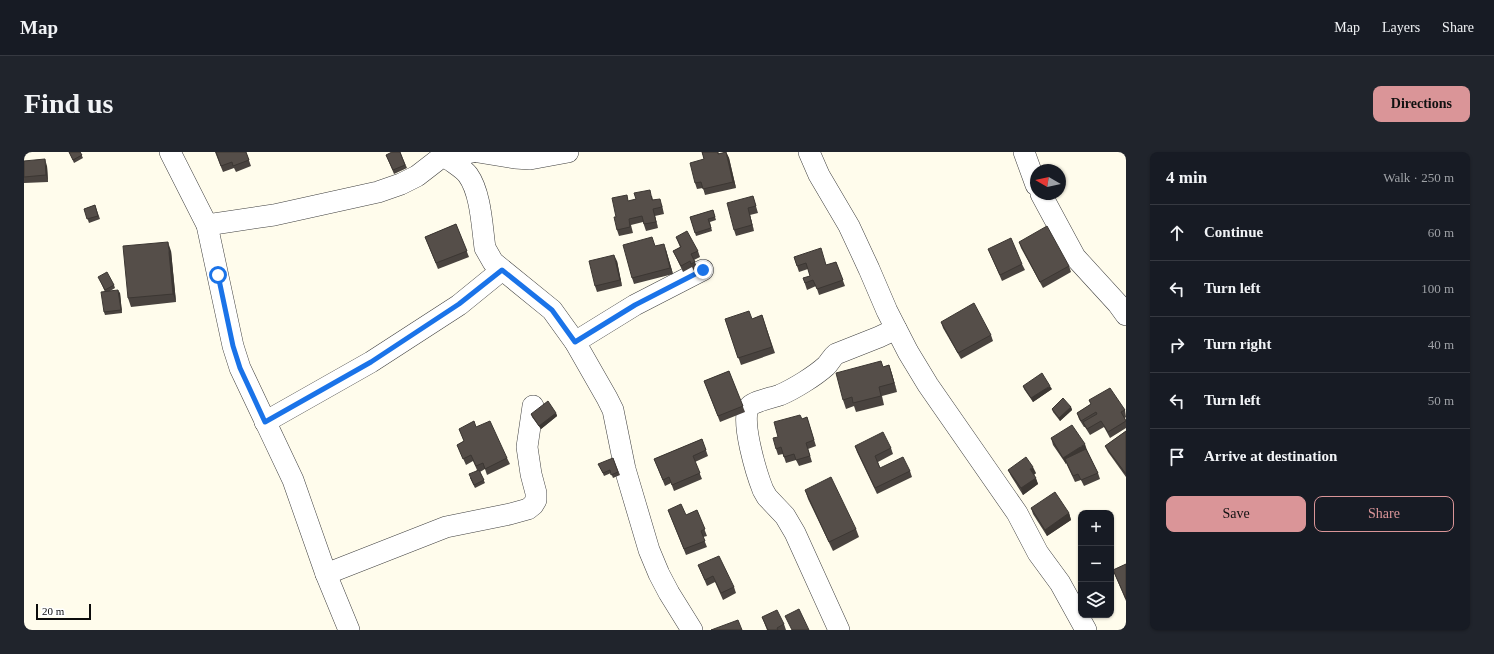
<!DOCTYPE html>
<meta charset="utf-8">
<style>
:root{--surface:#171b24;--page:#20242c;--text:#f1f3f6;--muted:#9ea1a6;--line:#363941;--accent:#da9598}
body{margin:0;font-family:"Times New Roman",serif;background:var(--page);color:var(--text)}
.controls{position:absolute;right:12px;bottom:12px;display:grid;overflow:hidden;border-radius:8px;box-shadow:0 1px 3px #0004}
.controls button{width:36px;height:36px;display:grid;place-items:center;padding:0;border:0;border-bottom:1px solid var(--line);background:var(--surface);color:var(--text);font:20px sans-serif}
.compass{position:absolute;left:1006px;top:12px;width:36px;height:36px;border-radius:50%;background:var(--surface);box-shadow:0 1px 3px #0004;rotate:279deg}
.scale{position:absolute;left:12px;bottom:10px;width:55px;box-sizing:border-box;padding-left:4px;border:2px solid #0c0c0c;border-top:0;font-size:11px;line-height:14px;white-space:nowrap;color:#0c0c0c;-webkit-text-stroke:3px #fff;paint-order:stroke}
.stop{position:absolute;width:12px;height:12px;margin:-9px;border:3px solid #1a73e8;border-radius:50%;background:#fff}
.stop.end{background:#1a73e8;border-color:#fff;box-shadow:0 1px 4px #0008}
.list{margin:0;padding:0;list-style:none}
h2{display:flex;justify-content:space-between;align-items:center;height:52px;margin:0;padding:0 16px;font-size:17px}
h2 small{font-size:13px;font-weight:400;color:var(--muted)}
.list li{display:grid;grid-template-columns:26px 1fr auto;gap:12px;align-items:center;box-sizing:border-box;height:56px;padding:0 16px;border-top:1px solid var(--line)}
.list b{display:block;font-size:15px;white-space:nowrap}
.list em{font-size:13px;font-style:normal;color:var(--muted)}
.actions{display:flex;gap:8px;padding:12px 16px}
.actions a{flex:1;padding:9px 0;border:1px solid var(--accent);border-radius:8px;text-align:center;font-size:14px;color:var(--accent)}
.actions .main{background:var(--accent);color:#111}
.icon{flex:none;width:22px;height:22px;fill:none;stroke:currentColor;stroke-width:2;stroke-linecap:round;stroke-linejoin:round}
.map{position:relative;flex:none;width:1102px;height:478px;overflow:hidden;border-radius:8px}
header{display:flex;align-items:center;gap:24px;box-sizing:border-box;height:56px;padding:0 20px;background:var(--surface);border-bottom:1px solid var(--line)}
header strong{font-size:19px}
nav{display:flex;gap:22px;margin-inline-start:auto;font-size:14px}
.intro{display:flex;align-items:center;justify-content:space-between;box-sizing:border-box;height:96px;padding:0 24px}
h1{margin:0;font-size:28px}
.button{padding:10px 18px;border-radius:8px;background:var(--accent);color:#111;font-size:14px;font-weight:700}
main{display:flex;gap:24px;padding:0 24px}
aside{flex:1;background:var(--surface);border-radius:8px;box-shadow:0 1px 3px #0004}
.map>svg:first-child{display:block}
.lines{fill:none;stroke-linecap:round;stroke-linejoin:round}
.street-casing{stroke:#3f3f3f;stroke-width:22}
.street{stroke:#fff;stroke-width:21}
.wall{fill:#49433f}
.shaded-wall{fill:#3c3733}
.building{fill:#554e49;stroke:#3c3733}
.route{stroke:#1a73e8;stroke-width:5}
</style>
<header>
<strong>Map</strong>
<nav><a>Map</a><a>Layers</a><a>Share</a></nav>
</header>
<div class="intro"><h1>Find us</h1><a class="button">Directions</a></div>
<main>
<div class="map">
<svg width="1102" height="478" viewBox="0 0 1102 478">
<rect width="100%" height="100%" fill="#fffcec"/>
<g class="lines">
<defs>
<g id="street">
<polyline points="146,0 183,73 209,194 216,216 269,328 302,422 325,478"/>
<polyline points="454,0 491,6 506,7 544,0"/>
<polyline points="785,0 795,23 825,74 845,117 863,159 884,200 904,233 993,361 1014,401 1036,431 1062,478"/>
<polyline points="1000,0 1012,33"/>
<path d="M422,5C429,11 439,16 444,23C457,41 458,75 461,96L469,110L528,158L551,190L583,246L589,258L601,317L625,398L635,422L645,441L668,478"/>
<polyline points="1017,42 1051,105 1094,152 1102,163"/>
<polyline points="183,73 250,63 354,40 377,32 393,24 415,7 448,0"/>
<polyline points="551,190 611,153 679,118"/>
<polyline points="241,270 347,210 435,153 478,118"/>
<polyline points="302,422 422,375 486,362 504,357 509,353 512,348 512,341 507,322 503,295 509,254"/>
<path d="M815,478L771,381L761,364L743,345L739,338C733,323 716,268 725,255C730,249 748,246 756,243C770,237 791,224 802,214C806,210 808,205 812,202L855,185L872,177"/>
</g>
</defs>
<!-- street casing -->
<use href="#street" class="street-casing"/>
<!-- street -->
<use href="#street" class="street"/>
</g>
<!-- wall -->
<g class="wall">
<polygon points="45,0 56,0 59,6 50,11"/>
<polygon points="191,0 222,0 227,14 212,20 210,16 199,20"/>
<polygon points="376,0 383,16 370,22 362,3"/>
<polygon points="678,0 694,0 695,2 702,0 705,6 712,36 681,43 679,36 673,37 671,31 680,7"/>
<polygon points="0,9 23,14 24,30 0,31"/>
<polygon points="628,44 629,48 638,53 640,62 631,64 634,76 622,79 619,70 607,73 609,81 595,84 593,78 592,65 605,49"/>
<polygon points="729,44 734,61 726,63 730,79 712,84 710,78"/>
<polygon points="71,53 76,67 65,71 60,57"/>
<polygon points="689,58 692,68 686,70 688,79 672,84 666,65"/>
<polygon points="432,72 445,105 414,117 401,85"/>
<polygon points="652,85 674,99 676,105 670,108 674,117 670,119 668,115 659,120 652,105 649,99 656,95"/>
<polygon points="995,90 1045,114 1047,120 1019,136 997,96"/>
<polygon points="631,94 642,98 649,122 610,132 608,126"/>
<polygon points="964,97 998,112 1001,118 978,129"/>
<polygon points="147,99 152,150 107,155 104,146"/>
<polygon points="770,105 803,113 812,110 821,134 795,143 792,134 783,138 779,126 786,124 784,117 775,120"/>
<polygon points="593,109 598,134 573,140 571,134"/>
<polygon points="76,128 90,133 91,136 86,139 96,141 98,161 81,163 80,160 81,140"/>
<polygon points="738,163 751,201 717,213 701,167 728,167"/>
<polygon points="917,170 967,183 969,189 937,207 919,176"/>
<polygon points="865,213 868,222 873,240 858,244 860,253 832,260 830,254 822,257 819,248 859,215"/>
<polygon points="705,219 721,260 696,270 680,229"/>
<polygon points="999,234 1028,237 1009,250 1000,237"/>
<polygon points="1065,248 1101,258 1102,265 1101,266 1102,269 1102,276 1086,286 1080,275 1066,283 1061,275 1060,275 1055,267 1053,261 1067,252"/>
<polygon points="1047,255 1048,258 1036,269 1029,260 1028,257"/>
<polygon points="532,261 533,264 517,277 508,265 507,262"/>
<polygon points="783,265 792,294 784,297 788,310 775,314 772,308 762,311 759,302 754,303 752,297 754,285 778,267"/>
<polygon points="452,275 483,306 486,312 463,323 461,317 456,320 461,331 451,336 446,326 453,318 449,309 442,313 433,293 440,289 435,277"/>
<polygon points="1102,279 1102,325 1084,300 1081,294"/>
<polygon points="1027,286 1063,298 1074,321 1076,327 1060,334 1057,328 1051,330 1042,311 1042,312 1029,293"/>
<polygon points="678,287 684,304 671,310 678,327 650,339 647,331 641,334 630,307"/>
<polygon points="831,294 867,296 869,302 854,310 856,316 886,319 888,325 853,342 833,300"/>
<polygon points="589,306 596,323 589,326 587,321 580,324 576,315"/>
<polygon points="984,318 1012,321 1010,323 1014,332 999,343 987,324"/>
<polygon points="781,338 832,377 835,385 809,399 784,347"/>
<polygon points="1007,356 1045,361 1047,368 1023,384 1009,362"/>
<polygon points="644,358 662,363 673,358 683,384 679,385 683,395 662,403"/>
<polygon points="1102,412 1102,449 1089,418"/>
<polygon points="674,413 710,435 712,441 699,448 691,430 683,434"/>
<polygon points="738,465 760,472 762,478 743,478"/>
</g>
<!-- shaded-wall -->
<g class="shaded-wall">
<polygon points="702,0 705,6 712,36 709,30"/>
<polygon points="21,7 23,14 24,30 22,23"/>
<polygon points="724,56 726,63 730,79 728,73"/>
<polygon points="629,57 631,64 634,76 632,70"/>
<polygon points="144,90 147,99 152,150 149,142"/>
<polygon points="640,92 642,98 649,122 646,116"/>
<polygon points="590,103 593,109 598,134 596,128"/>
<polygon points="94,138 96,141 98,161 97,158"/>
<polygon points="865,213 868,222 873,240 870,231"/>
<polygon points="1026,234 1028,237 1009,250 1007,246"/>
<polygon points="1047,255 1048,258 1036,269 1035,266"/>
<polygon points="532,261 533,264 517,277 515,274"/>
<polygon points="1061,292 1063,298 1041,307 1042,311 1042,312 1039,306"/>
<polygon points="1009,315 1012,321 1008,324 1006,317"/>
<polygon points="1012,326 1014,332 999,343 997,336"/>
<polygon points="1045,361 1047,368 1023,384 1021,378"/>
</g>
<!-- building -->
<g class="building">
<polygon points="45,0 56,0 58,3 49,8"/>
<polygon points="192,0 222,0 225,8 209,14 208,10 197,14"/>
<polygon points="368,0 376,0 381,13 369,18 362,3"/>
<polygon points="678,0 694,0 694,2 702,0 709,30 679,37 677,30 671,31 666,11 680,7"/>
<polygon points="21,7 22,23 0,25 0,9"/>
<polygon points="626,38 628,48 636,47 638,55 629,57 632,70 620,72 618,64 605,67 606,75 593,78 590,65 592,65 588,46 603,43 604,49 612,47 610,41"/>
<polygon points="729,44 732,54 724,56 728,73 710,78 703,51"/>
<polygon points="71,53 74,64 63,67 60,57"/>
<polygon points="689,58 691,65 684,67 687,76 671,81 666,65"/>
<polygon points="432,72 443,99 412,111 401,85"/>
<polygon points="1023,74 1045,114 1016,130 995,90"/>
<polygon points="663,79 674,99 667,102 671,110 667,112 666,109 657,114 649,99 657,95 652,85"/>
<polygon points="628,85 631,94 640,92 646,116 608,126 599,93"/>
<polygon points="987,86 998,112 976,123 964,97"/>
<polygon points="144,90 149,142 104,146 99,94"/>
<polygon points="797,96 802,113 812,110 819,128 793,137 789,128 781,131 779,126 786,124 782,111 773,114 770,105"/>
<polygon points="590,103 596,128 571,134 565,109"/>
<polygon points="83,120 90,133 81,138 74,125"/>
<polygon points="94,138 97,158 80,160 77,140"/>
<polygon points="950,151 967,183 934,201 917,170"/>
<polygon points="725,159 728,167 738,163 748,195 714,206 701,167"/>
<polygon points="857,209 859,215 865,213 870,231 855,235 857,244 829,251 828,245 819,248 812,221"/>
<polygon points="705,219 719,254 694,264 680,229"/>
<polygon points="1018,221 1026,234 1007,246 999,234"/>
<polygon points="1086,236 1101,258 1097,260 1102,269 1084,280 1077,269 1063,277 1059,270 1073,262 1072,260 1057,269 1053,261 1067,252 1065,248"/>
<polygon points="1039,246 1047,255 1035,266 1028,257"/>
<polygon points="524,249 532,261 515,274 507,262"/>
<polygon points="776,263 778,267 783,265 790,288 782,291 786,304 772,308 770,302 760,305 757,295 752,297 749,286 754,285 750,270"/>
<polygon points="450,269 452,275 466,269 483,306 461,317 459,311 452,314 447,303 439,307 433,293 440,289 435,277"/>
<polygon points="1048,273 1061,292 1039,306 1027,286"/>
<polygon points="1102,279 1102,322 1081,294"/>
<polygon points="859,280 867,296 851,304 856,316 879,305 886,319 851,336 831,294"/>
<polygon points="678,287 682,298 669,304 676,321 648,333 645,325 639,328 630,307"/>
<polygon points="1062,297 1074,321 1057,328 1054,322 1049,324 1041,307"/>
<polygon points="1002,305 1009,315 1006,317 1012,326 997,336 984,318"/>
<polygon points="589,306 594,320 587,323 586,318 579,321 574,312"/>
<polygon points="455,318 460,328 450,333 445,322"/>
<polygon points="807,325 832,377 805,390 781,338"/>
<polygon points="1031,340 1045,361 1021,378 1007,356"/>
<polygon points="657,352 662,363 673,358 681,377 677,379 681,389 660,397 644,358"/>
<polygon points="695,404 710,435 697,441 689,424 681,428 674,413"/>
<polygon points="1102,412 1102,447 1089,418"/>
<polygon points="775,457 785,478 768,478 761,464"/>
<polygon points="753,458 760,472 753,476 754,478 744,478 738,465"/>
<polygon points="714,468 718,478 687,478"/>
</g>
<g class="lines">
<!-- route -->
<polyline class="route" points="194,123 209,194 216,216 241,270 347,210 435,152 478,118 528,158 551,190 611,153 679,118"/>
</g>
</svg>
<div class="controls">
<button>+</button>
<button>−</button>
<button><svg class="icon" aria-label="layers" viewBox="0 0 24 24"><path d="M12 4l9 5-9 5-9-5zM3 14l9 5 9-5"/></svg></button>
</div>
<svg class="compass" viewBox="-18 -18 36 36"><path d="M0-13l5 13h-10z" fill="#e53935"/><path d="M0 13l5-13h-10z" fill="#9ea1a6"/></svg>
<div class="scale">20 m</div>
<div class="stop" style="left:194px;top:123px"></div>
<div class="stop end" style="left:679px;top:118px"></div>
</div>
<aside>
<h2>4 min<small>Walk · 250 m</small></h2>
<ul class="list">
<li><svg class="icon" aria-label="ahead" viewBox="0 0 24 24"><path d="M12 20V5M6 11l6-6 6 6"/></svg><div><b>Continue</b></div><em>60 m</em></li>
<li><svg class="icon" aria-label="left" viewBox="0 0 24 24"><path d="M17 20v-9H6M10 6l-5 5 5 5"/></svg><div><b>Turn left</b></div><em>100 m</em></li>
<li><svg class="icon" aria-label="right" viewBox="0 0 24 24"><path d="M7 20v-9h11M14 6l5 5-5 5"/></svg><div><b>Turn right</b></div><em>40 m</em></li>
<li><svg class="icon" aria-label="left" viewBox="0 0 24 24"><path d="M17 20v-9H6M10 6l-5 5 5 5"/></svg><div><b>Turn left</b></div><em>50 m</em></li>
<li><svg class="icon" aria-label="arrive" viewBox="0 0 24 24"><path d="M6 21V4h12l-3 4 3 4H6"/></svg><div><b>Arrive at destination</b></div></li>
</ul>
<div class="actions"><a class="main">Save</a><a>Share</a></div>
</aside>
</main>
